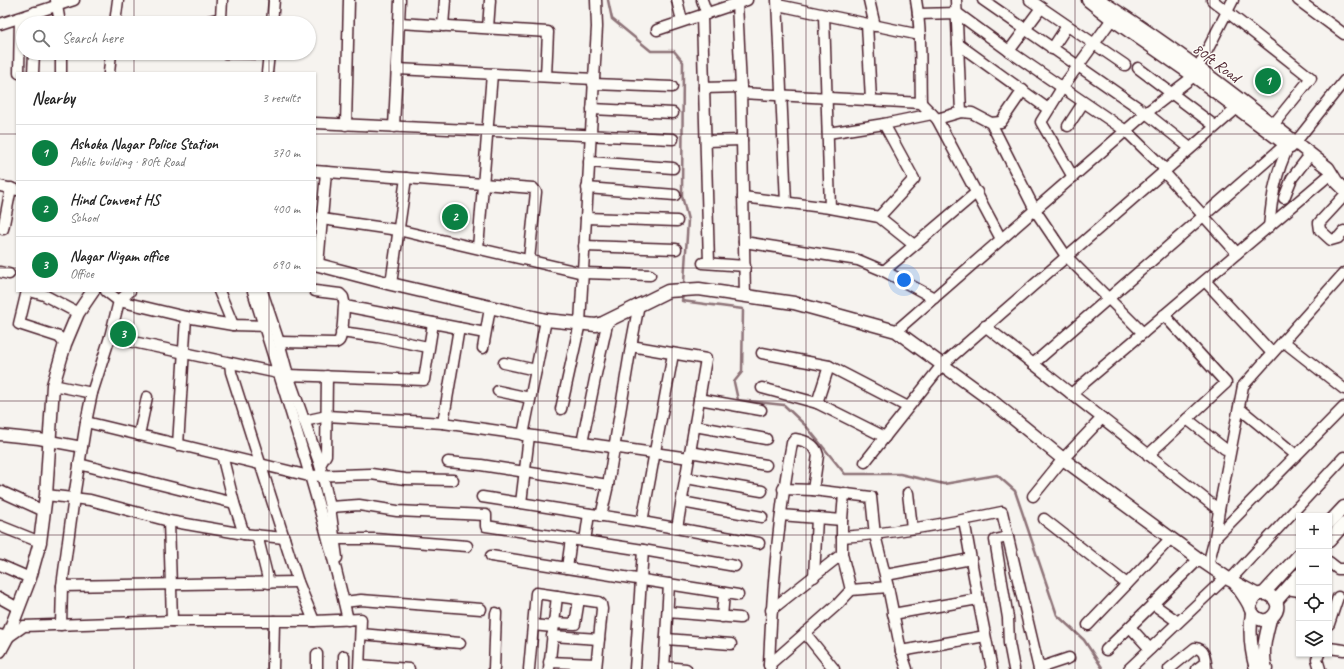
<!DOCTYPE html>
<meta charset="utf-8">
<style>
:root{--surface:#fff;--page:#f6f6f6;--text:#222;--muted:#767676;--line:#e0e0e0;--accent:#0b8043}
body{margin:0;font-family:Caveat,sans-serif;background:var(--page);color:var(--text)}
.controls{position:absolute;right:12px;bottom:12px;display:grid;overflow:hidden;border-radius:0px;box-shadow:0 1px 3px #0004}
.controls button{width:36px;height:36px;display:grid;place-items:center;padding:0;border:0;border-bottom:1px solid var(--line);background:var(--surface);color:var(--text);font:20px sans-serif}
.you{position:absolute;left:904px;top:280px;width:14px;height:14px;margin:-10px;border:3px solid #fff;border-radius:50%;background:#1a73e8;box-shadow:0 0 0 6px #1a73e833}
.badge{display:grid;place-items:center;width:26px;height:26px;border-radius:50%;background:var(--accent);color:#fff;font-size:13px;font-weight:700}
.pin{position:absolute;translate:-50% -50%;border:2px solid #fff;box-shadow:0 1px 4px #0006}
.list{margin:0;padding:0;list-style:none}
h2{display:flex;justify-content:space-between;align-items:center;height:52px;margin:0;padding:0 16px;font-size:17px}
h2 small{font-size:13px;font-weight:400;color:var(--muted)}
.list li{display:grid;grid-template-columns:26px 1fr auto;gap:12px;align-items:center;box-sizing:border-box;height:56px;padding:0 16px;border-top:1px solid var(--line)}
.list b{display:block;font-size:15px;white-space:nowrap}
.list p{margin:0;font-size:13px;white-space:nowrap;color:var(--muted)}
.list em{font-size:13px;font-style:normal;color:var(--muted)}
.icon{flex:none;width:22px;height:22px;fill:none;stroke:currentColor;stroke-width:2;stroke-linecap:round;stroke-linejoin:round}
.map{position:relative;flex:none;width:1344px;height:669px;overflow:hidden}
.search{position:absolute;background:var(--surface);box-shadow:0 1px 3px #0004;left:16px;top:16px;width:300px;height:44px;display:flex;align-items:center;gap:10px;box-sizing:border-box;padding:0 14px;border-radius:22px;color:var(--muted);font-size:15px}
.panel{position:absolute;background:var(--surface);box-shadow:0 1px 3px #0004;left:16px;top:72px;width:300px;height:220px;border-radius:0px}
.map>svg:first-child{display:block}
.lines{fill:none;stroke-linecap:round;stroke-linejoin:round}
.stream{stroke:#8e7378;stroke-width:2.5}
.minor-casing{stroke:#4a1f2b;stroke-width:13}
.major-casing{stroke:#4a1f2b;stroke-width:15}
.minor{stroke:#fdfcf7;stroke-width:10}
.major{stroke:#fdfcf7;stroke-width:12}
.grid{fill:none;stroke:#4a1f2b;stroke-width:1;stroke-opacity:0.55}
.labels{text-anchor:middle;stroke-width:3;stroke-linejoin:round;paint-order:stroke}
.street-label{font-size:16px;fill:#4a1f2b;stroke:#fdfcf7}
</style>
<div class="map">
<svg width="1344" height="669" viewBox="0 0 1344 669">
<rect width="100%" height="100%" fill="#f6f3ef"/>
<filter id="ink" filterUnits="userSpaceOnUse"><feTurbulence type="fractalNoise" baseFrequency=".025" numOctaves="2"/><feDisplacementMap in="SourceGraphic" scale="8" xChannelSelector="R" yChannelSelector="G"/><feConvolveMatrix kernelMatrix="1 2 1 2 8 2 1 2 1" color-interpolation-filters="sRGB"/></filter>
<g filter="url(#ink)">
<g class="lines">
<!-- stream -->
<g class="stream">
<polyline points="608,0 612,19 651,51 674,51 683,62 682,196 688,220 684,282"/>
<polyline points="683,294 682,301 743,309 742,372 734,382 738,400 784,405 806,426 845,474 900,474 944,484 997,475 1015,491 1057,615 1084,640 1103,669"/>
</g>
<defs>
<g id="minor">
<polyline points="56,0 60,23"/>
<polyline points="677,0 682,21"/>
<polyline points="702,0 707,14"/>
<polyline points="777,0 786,203"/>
<polyline points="869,0 875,26"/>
<path d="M916,0C922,34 920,69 921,103"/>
<polyline points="956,0 961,112"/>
<polyline points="983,0 1146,113 1190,148"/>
<polyline points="1030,0 1125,65"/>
<polyline points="1212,0 1311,78 1273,125"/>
<polyline points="1298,0 1344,34"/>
<polyline points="737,3 741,87 745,296"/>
<polyline points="778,5 920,35"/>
<polyline points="918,14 957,13 1009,51 1126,131 1165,169"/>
<polyline points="824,15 830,208"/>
<polyline points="702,16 709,263"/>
<polyline points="35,23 35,12"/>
<polyline points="115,23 118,0"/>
<polyline points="201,23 221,18 222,0"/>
<polyline points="272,23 274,0"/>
<polyline points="399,23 548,32 546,76"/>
<polyline points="0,24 74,0"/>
<polyline points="867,24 871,100"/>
<polyline points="443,26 445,0"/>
<polyline points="488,28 490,0"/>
<polyline points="657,30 747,0"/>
<polyline points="958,44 1048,109"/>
<polyline points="1052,49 1067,26"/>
<polyline points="1009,51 1041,8"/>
<polyline points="225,53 269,54"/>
<polyline points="1138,68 1215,126"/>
<polyline points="397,69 594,79"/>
<polyline points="19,73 20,18"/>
<polyline points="33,73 34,53"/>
<polyline points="61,73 61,53"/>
<polyline points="109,73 111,53"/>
<polyline points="267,73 269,53"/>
<polyline points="593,84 672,87"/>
<polyline points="704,88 741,87"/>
<polyline points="741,93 921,103 937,119 1001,239"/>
<polyline points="592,109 673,113"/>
<polyline points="937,119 961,112 972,113 991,123 1035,210 1066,256 1143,333"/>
<polyline points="315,123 673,139"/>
<polyline points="991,123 1001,122 1023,90"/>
<polyline points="346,125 349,0"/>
<polyline points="1068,126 1083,103"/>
<polyline points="394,127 400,0"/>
<polyline points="828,133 884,124 932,114"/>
<polyline points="706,141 742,140"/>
<polyline points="1291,148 1344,81"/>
<polyline points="589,162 673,168"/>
<polyline points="315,171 533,188 536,192 529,260"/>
<polyline points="1163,171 1237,253"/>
<polyline points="1073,177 1041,122 1062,88 1112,19"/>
<polyline points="0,186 17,190"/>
<polyline points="587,188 675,195"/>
<polyline points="1344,196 1319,223 1320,230 1331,240 1338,238 1344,231"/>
<polyline points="743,197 830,208 879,217 914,245"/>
<polyline points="1284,198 1292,178 1306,160"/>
<polyline points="879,217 914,179 884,124"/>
<polyline points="586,218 677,221"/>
<polyline points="322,219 398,230 583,273 650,275"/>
<path d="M1269,227C1272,197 1275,173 1289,146"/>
<polyline points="3,229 11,188"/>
<polyline points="744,242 858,260 884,271 934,298"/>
<polyline points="584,246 676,249"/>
<polyline points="478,248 492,74"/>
<polyline points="703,263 745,266"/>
<polyline points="318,265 326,172"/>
<polyline points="884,271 977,192"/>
<polyline points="0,272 9,274"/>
<polyline points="1205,281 1272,353"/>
<polyline points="391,284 406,178"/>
<polyline points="27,291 19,324 59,337 65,344"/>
<polyline points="30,291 44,295 78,313"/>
<polyline points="106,291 119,301 186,317 233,325 270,326"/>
<polyline points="219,291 233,325"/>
<path d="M253,291C287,400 323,509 348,620"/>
<polyline points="262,291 279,342 288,375 320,465 330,507 337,558"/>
<polyline points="315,291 340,294 343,297 345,306 459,328 443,423"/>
<polyline points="985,326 1219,510"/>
<polyline points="459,328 485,333"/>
<polyline points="896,331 1146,113 1194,76 1233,0"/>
<polyline points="341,332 378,337 428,347"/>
<polyline points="110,337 278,373"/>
<polyline points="1283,341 1344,389"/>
<path d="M279,342L335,343C338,342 339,342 340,339C344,329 343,316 344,306"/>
<polyline points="631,346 706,359 677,528"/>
<polyline points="483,348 490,308"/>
<polyline points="762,353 829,366 908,407"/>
<polyline points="230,363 231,372 298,582 314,621"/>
<polyline points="504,363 536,370"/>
<polyline points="1033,364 1286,144"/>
<polyline points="288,375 424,380 433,323"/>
<polyline points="53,385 92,393"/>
<polyline points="762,388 817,403 885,437"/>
<polyline points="498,391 530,398"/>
<polyline points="1071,394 1327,177"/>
<polyline points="699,399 761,410"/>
<polyline points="817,403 829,366"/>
<polyline points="1239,408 1296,455"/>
<polyline points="561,409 580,323 597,27 596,0"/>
<polyline points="1187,419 1225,449"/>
<polyline points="304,421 327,416 443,423 689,458"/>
<polyline points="86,422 309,476 371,474 405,479 453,480"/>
<polyline points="695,426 766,439"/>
<polyline points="0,435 39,439 82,447"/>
<polyline points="139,435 147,397"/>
<polyline points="523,435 546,320"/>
<polyline points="582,443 596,374 608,320"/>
<polyline points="178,445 186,317"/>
<polyline points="690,452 766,465"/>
<polyline points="222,455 234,503 244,534"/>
<polyline points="1148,455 1226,383 1164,315"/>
<polyline points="448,462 481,465 608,485"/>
<polyline points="865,462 942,365 1237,108"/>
<polyline points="79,464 234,503"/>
<polyline points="320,465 326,455 327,376"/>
<polyline points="686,478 762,491"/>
<polyline points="783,489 813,490 871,497 875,535 888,587 901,651 907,669"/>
<polyline points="0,491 44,511"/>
<polyline points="908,493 912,528"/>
<polyline points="46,495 90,500 169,521 244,534 284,538"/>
<polyline points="1033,496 1063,459 1102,418"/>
<polyline points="482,497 642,522 759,543"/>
<polyline points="682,502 762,517"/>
<polyline points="521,503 529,436"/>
<polyline points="330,507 359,505 397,511 486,515 486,526 643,550 735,566"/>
<polyline points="781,515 842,520"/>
<polyline points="601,516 608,485 631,346 639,304"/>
<polyline points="1044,519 1127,584"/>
<polyline points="964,520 978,599 992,669"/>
<polyline points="169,521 172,621"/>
<polyline points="642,522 673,354"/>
<polyline points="0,526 40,542"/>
<polyline points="257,535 269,583"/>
<path d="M842,537C896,533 950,523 1002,512L1039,669"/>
<polyline points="1008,537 995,540 1008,618 1009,643 1014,669"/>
<polyline points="1215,538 1344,407"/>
<polyline points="335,539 375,539 467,546"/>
<polyline points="585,541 589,514"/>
<polyline points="491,556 738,595"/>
<polyline points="1329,562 1338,569 1344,569"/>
<polyline points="0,565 30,578"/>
<polyline points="1208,565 1215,538 1219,510 1243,386 1344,273"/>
<polyline points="567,568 571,539"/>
<polyline points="886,575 971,559"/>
<polyline points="814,577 817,518"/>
<polyline points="1230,580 1344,457"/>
<polyline points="62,586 298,582"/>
<polyline points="1287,589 1299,591"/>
<polyline points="851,590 888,587"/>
<polyline points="0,598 18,608"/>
<polyline points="344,602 361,600 481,609"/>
<polyline points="1153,604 1178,622"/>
<polyline points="771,610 842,554"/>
<polyline points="668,612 740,618"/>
<polyline points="893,614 978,599"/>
<polyline points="722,617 724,593"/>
<polyline points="553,623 575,624 579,599"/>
<polyline points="1329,624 1338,597"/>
<polyline points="61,625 62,586 74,497 86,422 92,393 110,337 119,301 130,291"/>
<polyline points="533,625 553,627"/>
<polyline points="1088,625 1171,538"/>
<polyline points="1130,627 1150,649"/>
<polyline points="805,633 834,669"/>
<polyline points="361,634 460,643"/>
<polyline points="0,635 7,638 24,626 172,621 314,621 361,619 359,669"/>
<polyline points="552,636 599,639"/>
<polyline points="666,639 731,644"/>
<polyline points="1329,648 1344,650"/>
<polyline points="1106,650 1199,559"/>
<polyline points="901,651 985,636"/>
<polyline points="1319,654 1317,659 1320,669"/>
<polyline points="549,662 596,664"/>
<polyline points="360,665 409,669"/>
<polyline points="769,665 838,604 851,590 842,554 842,520 844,493"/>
<polyline points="664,667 686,669"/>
<polyline points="1039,668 1069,658"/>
<polyline points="273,669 274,621"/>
<polyline points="317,669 317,654"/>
<polyline points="344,669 344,656"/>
<polyline points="494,669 496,613"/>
<polyline points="529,669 536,593 598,602 601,604 602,609 596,669"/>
<polyline points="549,669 557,596"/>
<polyline points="635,669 643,550"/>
<polyline points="664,669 669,584"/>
<path d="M771,669L769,665C772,591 778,516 792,443L795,439C806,441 815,444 818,455L813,490"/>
<polyline points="1129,669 1226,577"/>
<path d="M1169,669L1195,648C1206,649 1205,660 1207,669"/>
<polyline points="1197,669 1205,663"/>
</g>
<g id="major">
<polyline points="1088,0 1112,19 1194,76 1284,143"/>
<path d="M1099,0C1180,51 1254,110 1328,168L1336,181L1344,189"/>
<polyline points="315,264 391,284 546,320 596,325 603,323 668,291 699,289 794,303 896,331 992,401 1063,459 1199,559 1230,580 1258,595"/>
<polyline points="1329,523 1344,507"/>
<polyline points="1329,541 1344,524"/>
<path d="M1235,583C1240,591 1246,598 1250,607C1251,610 1251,612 1254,615C1256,618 1258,619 1262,620C1266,621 1270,619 1273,616C1289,600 1255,579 1250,608"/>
<polyline points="1263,594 1299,555"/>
<polyline points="1276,601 1299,575"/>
<path d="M1252,613C1249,631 1251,651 1256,669"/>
<polyline points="0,651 7,638 30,578 40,542 46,495 53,385 65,344 78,313 93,291"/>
<path d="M1266,669C1261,651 1266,636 1270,619"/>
</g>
</defs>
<!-- minor casing -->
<use href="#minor" class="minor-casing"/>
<!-- major casing -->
<use href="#major" class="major-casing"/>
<!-- minor -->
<use href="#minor" class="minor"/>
<!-- major -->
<use href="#major" class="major"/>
</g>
</g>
<!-- grid -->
<path class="grid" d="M134,0V23M269,0V23M403,0V669M538,0V669M672,0V669M806,0V669M941,0V669M1075,0V669M1210,0V669M134,53V73M269,53V73M0,134H17M315,134H1344M0,268H17M315,268H1344M134,291V669M269,291V669M0,401H1344M0,535H1299M1329,535H1344"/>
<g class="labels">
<!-- street labels -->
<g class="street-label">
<text transform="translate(1217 62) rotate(37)" y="6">80ft Road</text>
</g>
</g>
</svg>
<div class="controls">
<button>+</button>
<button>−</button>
<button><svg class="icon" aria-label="locate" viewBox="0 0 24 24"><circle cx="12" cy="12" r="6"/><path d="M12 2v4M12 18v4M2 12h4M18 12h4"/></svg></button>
<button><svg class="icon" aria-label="layers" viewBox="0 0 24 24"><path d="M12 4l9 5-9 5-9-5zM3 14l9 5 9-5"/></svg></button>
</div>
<div class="you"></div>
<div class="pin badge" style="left:1268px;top:81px">1</div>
<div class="pin badge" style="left:455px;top:217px">2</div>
<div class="pin badge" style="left:123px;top:334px">3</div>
<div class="search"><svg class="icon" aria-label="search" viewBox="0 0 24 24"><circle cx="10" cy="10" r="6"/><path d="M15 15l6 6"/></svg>Search here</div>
<section class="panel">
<h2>Nearby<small>3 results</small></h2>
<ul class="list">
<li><span class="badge">1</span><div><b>Ashoka Nagar Police Station</b><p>Public building · 80ft Road</p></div><em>370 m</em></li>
<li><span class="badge">2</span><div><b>Hind Convent HS</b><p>School</p></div><em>400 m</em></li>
<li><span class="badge">3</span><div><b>Nagar Nigam office</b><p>Office</p></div><em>690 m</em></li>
</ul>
</section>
</div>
